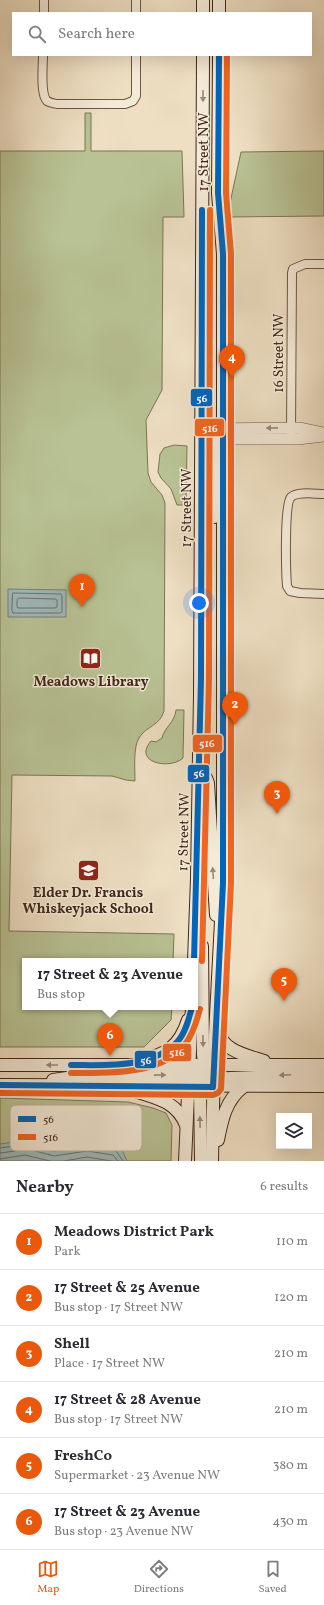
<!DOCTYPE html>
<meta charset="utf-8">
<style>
:root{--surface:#fff;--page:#f2f2f3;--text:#2b2b33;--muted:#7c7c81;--line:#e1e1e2;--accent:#ea580c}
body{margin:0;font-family:Vollkorn,serif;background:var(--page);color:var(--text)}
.controls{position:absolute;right:12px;bottom:12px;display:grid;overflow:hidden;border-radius:0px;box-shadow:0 4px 16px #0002}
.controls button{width:36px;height:36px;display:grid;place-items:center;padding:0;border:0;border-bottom:1px solid var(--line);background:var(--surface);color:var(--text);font:20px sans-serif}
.you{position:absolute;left:199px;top:603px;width:14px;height:14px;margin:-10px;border:3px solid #fff;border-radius:50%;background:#1a73e8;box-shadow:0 0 0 6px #1a73e833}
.badge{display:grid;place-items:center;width:26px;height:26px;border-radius:50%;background:var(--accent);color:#fff;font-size:13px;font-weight:700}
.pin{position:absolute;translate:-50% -33px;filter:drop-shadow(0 1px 2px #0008)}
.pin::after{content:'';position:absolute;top:21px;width:14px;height:12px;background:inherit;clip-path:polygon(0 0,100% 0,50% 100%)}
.popup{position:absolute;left:22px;top:958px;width:176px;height:52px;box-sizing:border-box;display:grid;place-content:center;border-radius:0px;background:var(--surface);filter:drop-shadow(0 1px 3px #0005);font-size:13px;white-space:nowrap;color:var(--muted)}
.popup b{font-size:15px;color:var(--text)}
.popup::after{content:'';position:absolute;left:50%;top:100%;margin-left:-8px;border:8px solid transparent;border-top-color:var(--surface)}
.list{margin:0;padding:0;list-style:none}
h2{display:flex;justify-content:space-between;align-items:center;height:52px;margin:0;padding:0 16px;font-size:17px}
h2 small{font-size:13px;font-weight:400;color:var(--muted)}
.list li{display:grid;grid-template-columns:26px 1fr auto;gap:12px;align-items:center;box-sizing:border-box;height:56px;padding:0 16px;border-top:1px solid var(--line)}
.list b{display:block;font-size:15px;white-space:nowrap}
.list p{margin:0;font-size:13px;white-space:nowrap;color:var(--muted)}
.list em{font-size:13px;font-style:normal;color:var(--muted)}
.icon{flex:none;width:22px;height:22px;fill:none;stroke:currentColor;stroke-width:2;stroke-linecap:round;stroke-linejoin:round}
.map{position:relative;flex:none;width:324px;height:1161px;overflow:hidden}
.search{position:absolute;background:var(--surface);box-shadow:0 4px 16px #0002;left:12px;right:12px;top:12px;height:44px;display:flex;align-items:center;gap:10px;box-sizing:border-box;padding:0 14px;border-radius:0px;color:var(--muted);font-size:15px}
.sheet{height:388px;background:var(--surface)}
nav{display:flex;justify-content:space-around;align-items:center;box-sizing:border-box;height:56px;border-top:1px solid var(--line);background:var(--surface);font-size:11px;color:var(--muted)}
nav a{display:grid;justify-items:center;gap:2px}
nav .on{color:var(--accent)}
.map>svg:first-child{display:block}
.green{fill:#b8c294;stroke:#7d7457}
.water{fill:#9dbabd;stroke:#797f7c}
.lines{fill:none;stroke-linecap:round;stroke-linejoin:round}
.shore{stroke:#70706c;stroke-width:1}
.minor-casing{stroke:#6d5544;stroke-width:10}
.tertiary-casing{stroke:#6d5544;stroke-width:12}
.secondary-casing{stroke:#42271a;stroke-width:14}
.minor{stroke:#f4ead8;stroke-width:8}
.tertiary{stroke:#f4ead8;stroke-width:11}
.secondary{stroke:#f4ead8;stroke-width:12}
.bus-1-casing{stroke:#f4ead8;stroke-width:9}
.bus-2-casing{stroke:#f4ead8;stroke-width:9}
.bus-1{stroke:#0065bd;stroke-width:6}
.bus-2{stroke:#f26522;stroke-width:6}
.oneway{fill:#9b8879}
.labels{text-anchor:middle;stroke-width:3;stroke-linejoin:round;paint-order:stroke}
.street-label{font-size:14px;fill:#42271a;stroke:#f4ead8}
.poi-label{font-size:14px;font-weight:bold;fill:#42271a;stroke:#f4ead8}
.key{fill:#f4ead8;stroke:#bfb09f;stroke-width:1}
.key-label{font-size:11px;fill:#42271a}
.line-badge{stroke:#f4ead8;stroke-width:1.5}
.badge-label{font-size:11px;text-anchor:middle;font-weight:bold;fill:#fff}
</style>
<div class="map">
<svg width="324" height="1161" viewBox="0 0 324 1161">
<rect width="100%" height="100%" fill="#eedfc3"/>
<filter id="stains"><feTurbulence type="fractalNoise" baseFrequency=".005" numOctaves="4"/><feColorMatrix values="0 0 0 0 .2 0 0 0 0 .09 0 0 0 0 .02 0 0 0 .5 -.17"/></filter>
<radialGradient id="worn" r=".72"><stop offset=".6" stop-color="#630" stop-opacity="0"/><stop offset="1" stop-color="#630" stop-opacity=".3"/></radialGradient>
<!-- green -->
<g class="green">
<path d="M85,113H91V151H182L184,217H163L162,390L146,420L148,473L151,482L162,495L165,503L164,711C160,726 146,726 139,738C133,747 135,770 135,781L126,780L112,776L12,775L9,931L174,934L173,961H25V1007H172L171,1020L144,1047H0V151H85Z"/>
<polygon points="324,151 324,216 227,217 241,152"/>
<polygon points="174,445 187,446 186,505 177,505 171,489 161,478 158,472 160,454 164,448"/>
<path d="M176,710H184L183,758C171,770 132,763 151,741L156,742L162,738C164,728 175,722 176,710Z"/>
<polygon points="0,1098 128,1102 153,1108 166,1113 172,1125 171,1161 0,1161"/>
</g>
<!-- water -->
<g class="water">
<polygon points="8,589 66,590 66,617 8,617"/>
<polygon points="24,1139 54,1147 70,1145 81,1142 113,1146 119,1147 123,1152 127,1161 0,1161 0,1144 14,1142"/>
</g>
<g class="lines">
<!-- shore -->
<g class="shore">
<polygon points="13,593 61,594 62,596 62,612 60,613 13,613 12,611"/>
<polygon points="19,598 55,599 57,600 57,607 55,608 18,608 17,606 17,600"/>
<polyline points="0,1148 14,1146 24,1143 54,1151 88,1146 116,1151 123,1161"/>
<polyline points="0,1153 15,1151 24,1148 54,1156 87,1151 113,1155 118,1161"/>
<polyline points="0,1159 25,1155 50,1161"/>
<polyline points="64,1161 87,1157 111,1161"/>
</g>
<defs>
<g id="minor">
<polyline points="44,13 44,0"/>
<polyline points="136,13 136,0"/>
<path d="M43,55C43,65 40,94 47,101C50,103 53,103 57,104H125L133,101L136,96V55"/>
<polyline points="291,433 292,273 293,269 305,264 324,264"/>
<path d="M324,494C315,494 298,491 291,497C284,504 286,573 287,586L290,591L300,593L324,594"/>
</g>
<g id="tertiary">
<polyline points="201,429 299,428 324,433"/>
<polyline points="214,439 298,439 324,436"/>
</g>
<g id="secondary">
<polyline points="203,13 203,0"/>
<polyline points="219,13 219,0"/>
<polyline points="201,429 210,435 213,444 215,517"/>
<polyline points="199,774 206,778 208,783 216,915"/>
<polyline points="202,946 203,1054 205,1072"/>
<polyline points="194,961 197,878 200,695 203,55"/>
<path d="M217,1028C221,1051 246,1055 264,1061"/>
<path d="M140,1061C166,1054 179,1048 188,1020"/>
<polyline points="0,1065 324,1065"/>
<polyline points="198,1079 200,1086 201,1161"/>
<polyline points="206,1079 324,1074"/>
<polyline points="53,1080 74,1077 179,1075 196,1073 209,1069"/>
<polyline points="0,1085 324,1086"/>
<path d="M132,1090C155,1098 176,1100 186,1125"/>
<path d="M218,1140C222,1119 226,1100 243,1087"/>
<polyline points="185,1161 192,1007"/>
<polyline points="212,1161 214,1054 223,883 223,254 218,193 219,55"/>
</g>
</defs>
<!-- minor casing -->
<use href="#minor" class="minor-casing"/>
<!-- tertiary casing -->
<use href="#tertiary" class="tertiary-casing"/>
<!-- secondary casing -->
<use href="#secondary" class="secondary-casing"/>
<!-- minor -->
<use href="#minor" class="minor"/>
<!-- tertiary -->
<use href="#tertiary" class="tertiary"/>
<!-- secondary -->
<use href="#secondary" class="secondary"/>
<defs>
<g id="bus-1">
<polyline points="194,961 201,679 202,210"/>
<path d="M71,1065C106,1065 153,1069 178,1041C186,1032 189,1018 192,1007"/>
<polyline points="0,1085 213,1087 223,883 223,254 218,193 219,55"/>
</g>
<g id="bus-2">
<polyline points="202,961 209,680 210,210"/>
<path d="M71,1073C107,1073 163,1076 186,1043C193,1034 197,1020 200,1009"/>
<polyline points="0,1093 213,1095 218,1093 221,1089 231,883 231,254 226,193 227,55"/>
</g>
</defs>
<!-- bus-1 casing -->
<use href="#bus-1" class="bus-1-casing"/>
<!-- bus-2 casing -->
<use href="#bus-2" class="bus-2-casing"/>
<!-- bus-1 -->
<use href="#bus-1" class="bus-1"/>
<!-- bus-2 -->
<use href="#bus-2" class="bus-2"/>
</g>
<!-- one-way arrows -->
<defs><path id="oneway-solid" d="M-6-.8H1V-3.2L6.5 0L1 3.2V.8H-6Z"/></defs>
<g class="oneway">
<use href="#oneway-solid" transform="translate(203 96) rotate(90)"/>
<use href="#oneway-solid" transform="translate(272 428) rotate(179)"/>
<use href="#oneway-solid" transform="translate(213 873) rotate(-94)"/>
<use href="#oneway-solid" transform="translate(203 1041) rotate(89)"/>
<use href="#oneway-solid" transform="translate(52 1065) rotate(-180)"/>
<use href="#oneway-solid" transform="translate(160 1075) rotate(-1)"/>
<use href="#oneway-solid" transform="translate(285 1075) rotate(178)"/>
<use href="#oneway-solid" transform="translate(200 1122) rotate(-91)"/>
</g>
<!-- icons -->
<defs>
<symbol id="library-square" viewBox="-11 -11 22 22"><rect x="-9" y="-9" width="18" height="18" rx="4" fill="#8f2418" stroke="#f4ead8"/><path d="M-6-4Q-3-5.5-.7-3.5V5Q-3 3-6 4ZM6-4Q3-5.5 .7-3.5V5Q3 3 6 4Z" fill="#fff"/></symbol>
<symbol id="school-square" viewBox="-11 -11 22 22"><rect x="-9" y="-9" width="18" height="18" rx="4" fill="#8f2418" stroke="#f4ead8"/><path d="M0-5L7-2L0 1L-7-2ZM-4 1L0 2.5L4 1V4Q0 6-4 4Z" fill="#fff"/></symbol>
</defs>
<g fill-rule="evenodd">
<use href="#library-square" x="78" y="646" width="25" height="25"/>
<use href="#school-square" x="76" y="858" width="25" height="25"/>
</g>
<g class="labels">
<!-- street labels -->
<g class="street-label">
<text transform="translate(203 152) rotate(-90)" y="5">17 Street NW</text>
<text transform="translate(278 353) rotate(-90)" y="5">16 Street NW</text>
<text transform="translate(186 508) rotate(-90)" y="5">17 Street NW</text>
<text transform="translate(183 832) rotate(-89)" y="5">17 Street NW</text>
</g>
<!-- poi labels -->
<g class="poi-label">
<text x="91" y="686">Meadows Library</text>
<text x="88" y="897">Elder Dr. Francis<tspan x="88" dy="16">Whiskeyjack School</tspan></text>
</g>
</g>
<!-- legend -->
<rect x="10" y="1105" width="132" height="46" rx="6" class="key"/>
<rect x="18" y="1116" width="18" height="6" fill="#0065bd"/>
<rect x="18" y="1134" width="18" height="6" fill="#f26522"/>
<g class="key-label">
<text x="43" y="1123">56</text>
<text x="43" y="1141">516</text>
</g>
<g class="line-badge">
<rect x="190" y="388" width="23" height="19" rx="4" fill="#0065bd"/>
<rect x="194" y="418" width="31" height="19" rx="4" fill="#f26522"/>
<rect x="192" y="734" width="31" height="19" rx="4" fill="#f26522"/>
<rect x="187" y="764" width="23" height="19" rx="4" fill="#0065bd"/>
<rect x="162" y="1043" width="30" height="19" rx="4" fill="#f26522"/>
<rect x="134" y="1050" width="23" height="19" rx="4" fill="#0065bd"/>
</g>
<g class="badge-label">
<text x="202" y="402">56</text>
<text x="210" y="432">516</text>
<text x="207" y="747">516</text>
<text x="199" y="777">56</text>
<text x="177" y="1056">516</text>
<text x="146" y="1064">56</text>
</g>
<rect width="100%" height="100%" filter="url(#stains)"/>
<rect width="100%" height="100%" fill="url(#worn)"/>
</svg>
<div class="controls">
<button><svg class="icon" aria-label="layers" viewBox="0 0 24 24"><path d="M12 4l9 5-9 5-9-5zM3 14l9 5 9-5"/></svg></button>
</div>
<div class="you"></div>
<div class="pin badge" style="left:82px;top:607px">1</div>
<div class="pin badge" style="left:235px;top:725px">2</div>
<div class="pin badge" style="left:277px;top:814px">3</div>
<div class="pin badge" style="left:232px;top:378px">4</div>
<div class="pin badge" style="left:284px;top:1001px">5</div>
<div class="pin badge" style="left:110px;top:1056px">6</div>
<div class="popup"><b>17 Street &amp; 23 Avenue</b>Bus stop</div>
<div class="search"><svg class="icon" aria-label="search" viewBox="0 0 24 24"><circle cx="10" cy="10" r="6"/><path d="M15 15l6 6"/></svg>Search here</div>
</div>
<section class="sheet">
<h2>Nearby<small>6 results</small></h2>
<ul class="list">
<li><span class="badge">1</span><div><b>Meadows District Park</b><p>Park</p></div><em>110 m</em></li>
<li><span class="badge">2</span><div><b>17 Street &amp; 25 Avenue</b><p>Bus stop · 17 Street NW</p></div><em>120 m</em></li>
<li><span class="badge">3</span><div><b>Shell</b><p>Place · 17 Street NW</p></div><em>210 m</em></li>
<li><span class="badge">4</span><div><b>17 Street &amp; 28 Avenue</b><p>Bus stop · 17 Street NW</p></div><em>210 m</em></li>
<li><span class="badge">5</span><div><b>FreshCo</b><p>Supermarket · 23 Avenue NW</p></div><em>380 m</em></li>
<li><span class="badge">6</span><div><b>17 Street &amp; 23 Avenue</b><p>Bus stop · 23 Avenue NW</p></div><em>430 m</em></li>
</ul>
</section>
<nav>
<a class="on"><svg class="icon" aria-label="map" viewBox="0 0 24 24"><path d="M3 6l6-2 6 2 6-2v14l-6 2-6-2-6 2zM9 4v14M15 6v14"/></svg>Map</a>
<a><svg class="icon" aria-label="directions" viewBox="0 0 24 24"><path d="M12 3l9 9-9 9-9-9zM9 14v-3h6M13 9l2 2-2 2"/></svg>Directions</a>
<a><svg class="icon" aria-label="saved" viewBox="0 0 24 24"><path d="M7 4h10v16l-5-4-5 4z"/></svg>Saved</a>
</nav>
